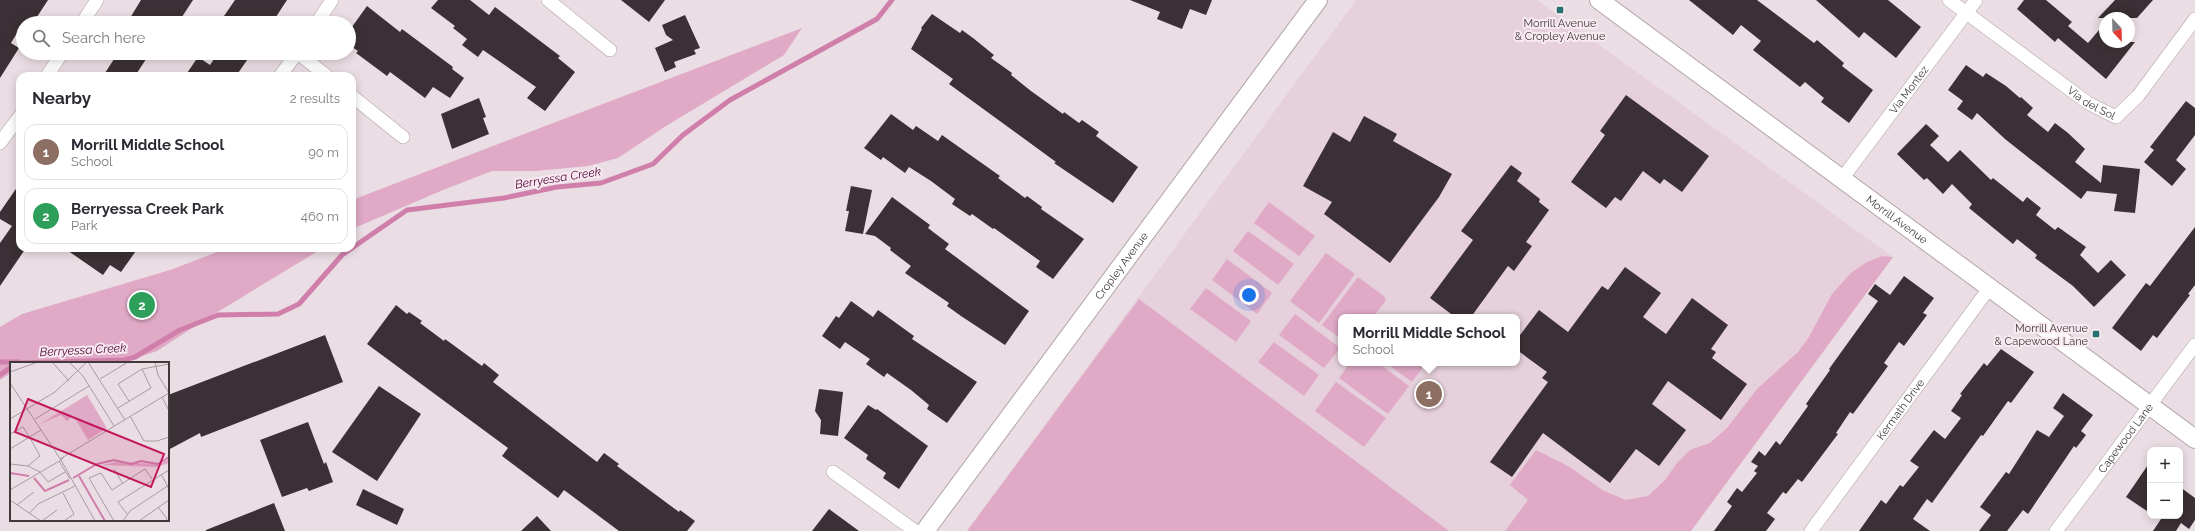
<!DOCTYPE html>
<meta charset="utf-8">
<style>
:root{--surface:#fff;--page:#f7f7f7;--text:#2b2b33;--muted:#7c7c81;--line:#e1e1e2;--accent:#257071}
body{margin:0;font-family:Raleway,sans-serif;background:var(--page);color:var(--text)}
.controls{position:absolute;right:12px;bottom:12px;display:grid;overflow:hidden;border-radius:8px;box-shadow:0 2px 10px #0003}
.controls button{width:36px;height:36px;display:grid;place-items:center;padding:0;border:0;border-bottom:1px solid var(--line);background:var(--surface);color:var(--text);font:20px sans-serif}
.compass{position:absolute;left:2099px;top:12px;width:36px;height:36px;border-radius:50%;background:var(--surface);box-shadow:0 2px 10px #0003;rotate:158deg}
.you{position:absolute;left:1249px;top:295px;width:14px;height:14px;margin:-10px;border:3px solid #fff;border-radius:50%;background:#1a73e8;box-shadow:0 0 0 6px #1a73e833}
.badge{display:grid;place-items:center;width:26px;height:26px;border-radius:50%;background:var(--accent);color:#fff;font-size:13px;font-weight:700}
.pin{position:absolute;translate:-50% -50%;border:2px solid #fff;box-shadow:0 1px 4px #0006}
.popup{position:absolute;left:1338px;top:314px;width:182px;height:52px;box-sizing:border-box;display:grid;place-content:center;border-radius:8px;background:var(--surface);filter:drop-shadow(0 1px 3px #0005);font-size:13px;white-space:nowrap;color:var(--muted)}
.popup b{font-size:15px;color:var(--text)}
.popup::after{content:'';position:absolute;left:50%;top:100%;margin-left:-8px;border:8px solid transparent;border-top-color:var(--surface)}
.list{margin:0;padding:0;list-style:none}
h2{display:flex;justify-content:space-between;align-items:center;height:52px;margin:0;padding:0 16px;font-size:17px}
h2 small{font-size:13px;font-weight:400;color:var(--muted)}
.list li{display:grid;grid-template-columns:26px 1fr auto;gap:12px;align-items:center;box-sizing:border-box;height:56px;margin:0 8px 8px;padding:0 8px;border:1px solid var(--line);border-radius:12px}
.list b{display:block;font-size:15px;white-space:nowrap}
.list p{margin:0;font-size:13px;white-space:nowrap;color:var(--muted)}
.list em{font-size:13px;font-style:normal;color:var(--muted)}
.icon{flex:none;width:22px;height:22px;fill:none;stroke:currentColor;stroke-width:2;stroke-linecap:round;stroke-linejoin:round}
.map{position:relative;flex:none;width:2195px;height:531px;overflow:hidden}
.search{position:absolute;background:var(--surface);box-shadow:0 2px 10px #0003;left:16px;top:16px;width:340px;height:44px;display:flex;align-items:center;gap:10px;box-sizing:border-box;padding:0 14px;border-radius:22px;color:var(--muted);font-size:15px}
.panel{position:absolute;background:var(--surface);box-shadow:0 2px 10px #0003;left:16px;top:72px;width:340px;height:180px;border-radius:12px}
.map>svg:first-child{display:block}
.built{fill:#e6d0db;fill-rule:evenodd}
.green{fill:#e0aac6}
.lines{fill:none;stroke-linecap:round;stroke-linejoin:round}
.stream{stroke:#d07fab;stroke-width:5}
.building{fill:#3b3035}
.street-casing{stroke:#b2a4ab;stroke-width:14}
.secondary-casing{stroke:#b2a4ab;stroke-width:20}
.street{stroke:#fff;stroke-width:13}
.secondary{stroke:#fff;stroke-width:18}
.poi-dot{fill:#257071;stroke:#f9eaf1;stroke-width:1.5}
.labels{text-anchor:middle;stroke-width:4;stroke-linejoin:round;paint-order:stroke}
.poi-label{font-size:11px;fill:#403a3d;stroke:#f9eaf1}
.street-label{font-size:11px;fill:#403a3d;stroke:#f9eaf1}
.water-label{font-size:12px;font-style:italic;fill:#4e0435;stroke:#f9eaf1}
.inset-river{fill:none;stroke:#d07fab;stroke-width:2}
.inset-road{fill:none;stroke:#a79ca1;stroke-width:1}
.view{fill:#c2185b;fill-opacity:0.15;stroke:#c2185b;stroke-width:2}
.inset-edge{fill:none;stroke:#403a3d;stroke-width:2}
</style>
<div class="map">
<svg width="2195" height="531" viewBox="0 0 2195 531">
<rect width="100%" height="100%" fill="#ebdde4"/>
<!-- built -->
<path class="built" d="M1356,0H1537L1893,257L1691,531H967ZM1341,317H1517V363H1341Z"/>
<!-- green -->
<g class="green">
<polygon points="802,28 784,55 666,126 618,158 588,166 536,171 492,171 443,190 352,229 352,200"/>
<polygon points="1269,202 1315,236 1299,256 1254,223"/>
<polygon points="1248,231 1294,264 1278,285 1233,251"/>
<polygon points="228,248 323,248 206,319 157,351 121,363 11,363 11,373 0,380 0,327 22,314 170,270"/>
<polygon points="1326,253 1355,274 1319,323 1290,301"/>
<polygon points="1882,256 1893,257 1691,531 1505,531 1528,500 1510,485 1536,450 1568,466 1604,491 1626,500 1648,496 1665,480 1677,463 1690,450 1710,443 1727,428 1757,389 1798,352 1809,337 1832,294 1851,273 1867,262"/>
<polygon points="1227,259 1272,293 1257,314 1212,280"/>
<polygon points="1358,277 1384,296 1386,300 1373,317 1341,317 1341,339 1322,325"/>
<polygon points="1206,288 1251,321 1236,342 1190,309"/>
<polygon points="1139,299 1449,531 967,531"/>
<polygon points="1295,314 1340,348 1324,368 1279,335"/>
<polygon points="1274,342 1319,375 1304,396 1258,362"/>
<polygon points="1350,363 1378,363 1409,386 1388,414 1339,378"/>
<polygon points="1386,363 1426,363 1412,382"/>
<polygon points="1336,382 1386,418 1364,447 1315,411"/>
</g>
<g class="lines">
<!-- stream -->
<g class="stream">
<polyline points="352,248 407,210 504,198 557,187 601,183 653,164 683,135 730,100 877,19 892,0"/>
<polyline points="0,362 19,362"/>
<polyline points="18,363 124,360 135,357 180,330 218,315 278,314 299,304 342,255 352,248"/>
<polyline points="0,375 11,367"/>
</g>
</g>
<!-- building -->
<g class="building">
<polygon points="0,0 48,0 33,23 23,23 11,43 19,48 0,78"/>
<polygon points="141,0 193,0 178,23 127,23"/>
<polygon points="235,0 287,0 272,23 223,23 227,18 224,16"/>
<polygon points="438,0 470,0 489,15 495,7 560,56 558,58 575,72 545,111 527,98 536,87 483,50 478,57 462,45 467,39 453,28 455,26 431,8"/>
<polygon points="621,0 665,0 649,22"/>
<polygon points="1130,0 1212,0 1206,15 1190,9 1182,29 1157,19 1160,12"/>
<polygon points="1689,0 1757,0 1814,43 1817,40 1844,63 1842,66 1873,90 1849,123 1821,102 1824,98 1805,82 1800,87 1753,50 1761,41 1741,25 1733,35"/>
<polygon points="1816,0 1888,0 1921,27 1896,58 1864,32 1859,38"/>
<polygon points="2024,0 2046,0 2072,22 2068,26 2088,43 2105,23 2105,42 2135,42 2106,79 2058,38 2055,42 2017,9"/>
<polygon points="2115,0 2153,0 2137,18 2098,18"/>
<polygon points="367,6 400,32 402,29 453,67 452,69 464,78 450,98 433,87 425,98 390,72 387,76 356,53 358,51 349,45 349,31"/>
<polygon points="932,14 960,33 962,30 973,38 994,55 991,58 1012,73 1011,75 1031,91 1063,114 1064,112 1079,123 1082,120 1099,132 1096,136 1138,167 1113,203 1054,163 1056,162 949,84 953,79 911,49 922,29 921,28"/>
<polygon points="685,15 700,48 694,50 696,54 674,62 676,67 665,72 655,48 673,40 666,35 662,25"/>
<polygon points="118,53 150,53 135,76 103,76"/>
<polygon points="218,53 252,53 236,76 185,76 198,57 210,65"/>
<polygon points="1966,65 1983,77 1986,73 2006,86 2020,98 2021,97 2033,108 2027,115 2048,132 2055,123 2068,133 2085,149 2075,162 2101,183 2103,165 2140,169 2135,213 2114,211 2117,194 2087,191 2081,199 2005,139 1977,113 1972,120 1957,109 1963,101 1948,90"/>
<polygon points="1626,95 1709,156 1682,192 1664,179 1660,184 1643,171 1621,201 1615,197 1606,208 1571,182 1605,135 1600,131"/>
<polygon points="479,98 486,117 483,118 489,134 452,149 441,114"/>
<polygon points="2186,101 2195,108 2195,135 2176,160 2186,169 2172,186 2144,162 2154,150 2150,147"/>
<polygon points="891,114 913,130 916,126 938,141 942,135 1000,176 998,178 1025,198 1027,196 1042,207 1041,209 1084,239 1053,279 1036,267 1040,261 994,228 993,229 972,214 970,216 952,204 955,199 931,181 909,167 905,173 883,157 881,160 864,148"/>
<polygon points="1364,116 1397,134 1393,141 1452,174 1439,197 1390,263 1324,214 1332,202 1303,186 1333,132 1350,142"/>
<polygon points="1926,124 1939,136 1930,145 1948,162 1960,150 1991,180 1993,178 2023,202 2027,197 2041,208 2036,215 2055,230 2058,227 2086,247 2080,255 2098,273 2111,260 2126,275 2094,307 2073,286 2035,258 2037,255 2017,239 2013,244 1969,208 1972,204 1952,184 1943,194 1927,178 1924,180 1897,154"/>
<polygon points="1511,165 1522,173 1517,181 1540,199 1539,202 1549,210 1526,242 1532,246 1514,271 1508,266 1471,317 1455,317 1430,298 1473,240 1461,231"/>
<polygon points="20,183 20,248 26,248 0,286 0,243 12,226 0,219 0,212"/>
<polygon points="851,186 872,190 863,234 845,231 849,211 846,211"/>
<polygon points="892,197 930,225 928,228 949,244 945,249 1029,311 1005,345 961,316 947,306 949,303 905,273 911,266 890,250 891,248 875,236 865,234"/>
<polygon points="2195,227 2195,285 2188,294 2190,295 2157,338 2153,335 2141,351 2112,328 2146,283 2150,286"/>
<polygon points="64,248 138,248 121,272 110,265 103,275"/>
<polygon points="1625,267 1661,293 1643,317 1666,334 1692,298 1728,325 1711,349 1716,352 1712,358 1747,384 1721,420 1668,381 1652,404 1686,430 1659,466 1636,449 1610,483 1543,433 1512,477 1490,462 1548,382 1542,378 1547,372 1517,350 1517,339 1539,310 1568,332 1602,286 1608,290"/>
<polygon points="1904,276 1934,298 1923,313 1927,315 1904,346 1899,342 1884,363 1888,366 1853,414 1850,412 1836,433 1838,434 1802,482 1798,479 1786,494 1783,492 1767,513 1775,519 1766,531 1714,531 1732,506 1727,502 1737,488 1742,492 1757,473 1754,471 1758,466 1751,462 1759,451 1765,456 1776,441 1780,445 1808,406 1806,404 1830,370 1829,369 1878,301 1868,294 1875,284 1890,295"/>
<polygon points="851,301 873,317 878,310 914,336 912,339 977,382 947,423 927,409 929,405 911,390 887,373 884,377 866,364 870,359 845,342 840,349 822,336 836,316 839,318"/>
<polygon points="396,305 407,314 409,312 422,321 420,323 444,341 445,339 482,366 484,363 499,375 493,382 597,462 604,453 619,464 617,466 679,512 680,510 695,521 687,531 619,531 564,490 558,498 502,456 508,448 367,344"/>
<polygon points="325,335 343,382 201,437 200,433 168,450 168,395"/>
<polygon points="2001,349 2034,372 2011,403 2008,401 1983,436 1981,435 1932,503 1927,499 1913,519 1930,531 1859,531 1881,500 1886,504 1900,485 1903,487 1919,467 1910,461 1934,430 1945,439 1961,418 1951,411 1962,395 1960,394 1984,363 1987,366"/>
<polygon points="379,386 421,414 377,481 332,452"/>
<polygon points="819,389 843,392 838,436 820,434 821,420 815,411"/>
<polygon points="2063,393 2093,415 2081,431 2086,435 2076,448 2074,446 2028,514 2023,510 2007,531 1979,531 1991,515 1980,507 2006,472 2009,474 2037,430 2049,437 2064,416 2053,408"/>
<polygon points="868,405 876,410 877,409 928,446 899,489 883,478 886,473 866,459 868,455 844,438"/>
<polygon points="308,422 324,464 326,462 333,482 309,491 307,488 282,497 260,440"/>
<polygon points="2150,462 2150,513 2126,497"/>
<polygon points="2180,487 2195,498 2195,520 2189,529 2181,523 2176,531 2153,531 2163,516 2180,516"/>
<polygon points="363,489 404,509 397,525 356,505"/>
<polygon points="274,503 285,531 206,531 206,530"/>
<polygon points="829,509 859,531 812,531"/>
<polygon points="537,516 551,531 521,531"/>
</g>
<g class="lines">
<defs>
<g id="street">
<polyline points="548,0 610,50"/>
<path id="s1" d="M1949,0L2088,103L2116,117L2138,96L2195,19"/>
<polyline points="82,23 97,0"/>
<polyline points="317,23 332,0"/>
<polyline points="298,53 327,76"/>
<polyline points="47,76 62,53"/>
<polyline points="280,76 297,53"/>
<polyline points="352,96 403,137"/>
<polyline points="0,143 20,116"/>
<path id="s2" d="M1841,180L1976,0"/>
<polyline points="833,472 915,531"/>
<path id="s3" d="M1811,531L1990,287"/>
<path id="s4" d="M2056,531L2195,345"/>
</g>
<g id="secondary">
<path id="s5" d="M1599,0L2195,439"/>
<path id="s6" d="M925,531L1318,0"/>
</g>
</defs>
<!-- street casing -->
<use href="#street" class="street-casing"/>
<!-- secondary casing -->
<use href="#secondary" class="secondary-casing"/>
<!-- street -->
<use href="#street" class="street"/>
<!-- secondary -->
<use href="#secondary" class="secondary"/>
</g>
<!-- markers -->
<g class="poi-dot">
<rect x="1556" y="6" width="8" height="8" rx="2"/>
<rect x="2092" y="330" width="8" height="8" rx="2"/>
</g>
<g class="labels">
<!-- poi labels -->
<g class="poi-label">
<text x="1560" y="27">Morrill Avenue<tspan x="1560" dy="13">&amp; Cropley Avenue</tspan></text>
<text x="2088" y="332" text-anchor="end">Morrill Avenue<tspan x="2088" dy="13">&amp; Capewood Lane</tspan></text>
</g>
<!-- street labels -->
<g class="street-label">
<text dy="4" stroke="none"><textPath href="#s2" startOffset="113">Via Montez</textPath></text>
<text dy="4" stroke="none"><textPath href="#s1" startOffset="176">Via del Sol</textPath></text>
<text dy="4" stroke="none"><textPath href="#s5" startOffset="370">Morrill Avenue</textPath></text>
<text dy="4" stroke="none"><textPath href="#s6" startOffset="330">Cropley Avenue</textPath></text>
<text dy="4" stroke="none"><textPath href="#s3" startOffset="151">Kermath Drive</textPath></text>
<text dy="4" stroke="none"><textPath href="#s4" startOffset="116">Capewood Lane</textPath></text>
</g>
<!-- water labels -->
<g class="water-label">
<text transform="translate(558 178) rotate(-9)" y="4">Berryessa Creek</text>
<text transform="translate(83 350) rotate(-3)" y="4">Berryessa Creek</text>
</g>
</g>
<!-- overview -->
<g transform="translate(10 362)">
<rect width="159" height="159" fill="#ebdde4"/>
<path d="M77,33L97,66L78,78L63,53L57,59L51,53L30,62ZM159,97V101L147,105L92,103L106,100L149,102Z" fill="#e0aac6"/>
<path class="inset-river" d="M0,111L19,114M69,114L95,159M24,116L35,129L59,118M63,116L87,102L104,98L121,102L131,99L148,102L159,95"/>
<path class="inset-road" d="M42,0L59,19M59,0L73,14L104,64M78,0L115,58M145,0L148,13L159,31M0,10L28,0M90,17L118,0M0,21L51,98L0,128M152,35L159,49M119,39L108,22L132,7L159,2M108,46L141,26L132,7M120,54L134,79H147L159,75M0,57L45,30L77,0M25,57L79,24M0,72L13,65L20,76L30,94L18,104M0,87L31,68M54,95L51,98L85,159M50,97L159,31M49,99L60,117M0,102L18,104L30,110L38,120L55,110M104,107L113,122M151,112L159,127M53,131L64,152L54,159M0,138L31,159M7,143L24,130M148,145L157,157L155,159M19,152L28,142L65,124M117,152L108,140L159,108M32,159L47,148M104,159L79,116L91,111L102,128L135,107L142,117M113,159L120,149L159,123M129,159L159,138"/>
<path class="view" d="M18,37L154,92L141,125L5,70Z"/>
<rect width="159" height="159" class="inset-edge"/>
</g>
</svg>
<div class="controls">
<button>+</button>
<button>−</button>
</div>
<svg class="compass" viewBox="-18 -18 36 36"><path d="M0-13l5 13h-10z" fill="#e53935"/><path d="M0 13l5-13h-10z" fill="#7c7c81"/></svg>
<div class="you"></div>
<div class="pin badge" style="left:1429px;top:394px;background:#8d6e63">1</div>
<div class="popup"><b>Morrill Middle School</b>School</div>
<div class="pin badge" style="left:142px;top:305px;background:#2e9e5b">2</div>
<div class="search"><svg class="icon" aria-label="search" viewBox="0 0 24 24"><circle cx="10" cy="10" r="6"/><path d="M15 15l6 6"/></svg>Search here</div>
<section class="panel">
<h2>Nearby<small>2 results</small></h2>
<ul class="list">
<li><span class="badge" style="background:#8d6e63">1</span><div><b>Morrill Middle School</b><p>School</p></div><em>90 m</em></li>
<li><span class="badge" style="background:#2e9e5b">2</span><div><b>Berryessa Creek Park</b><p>Park</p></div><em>460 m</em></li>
</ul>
</section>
</div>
